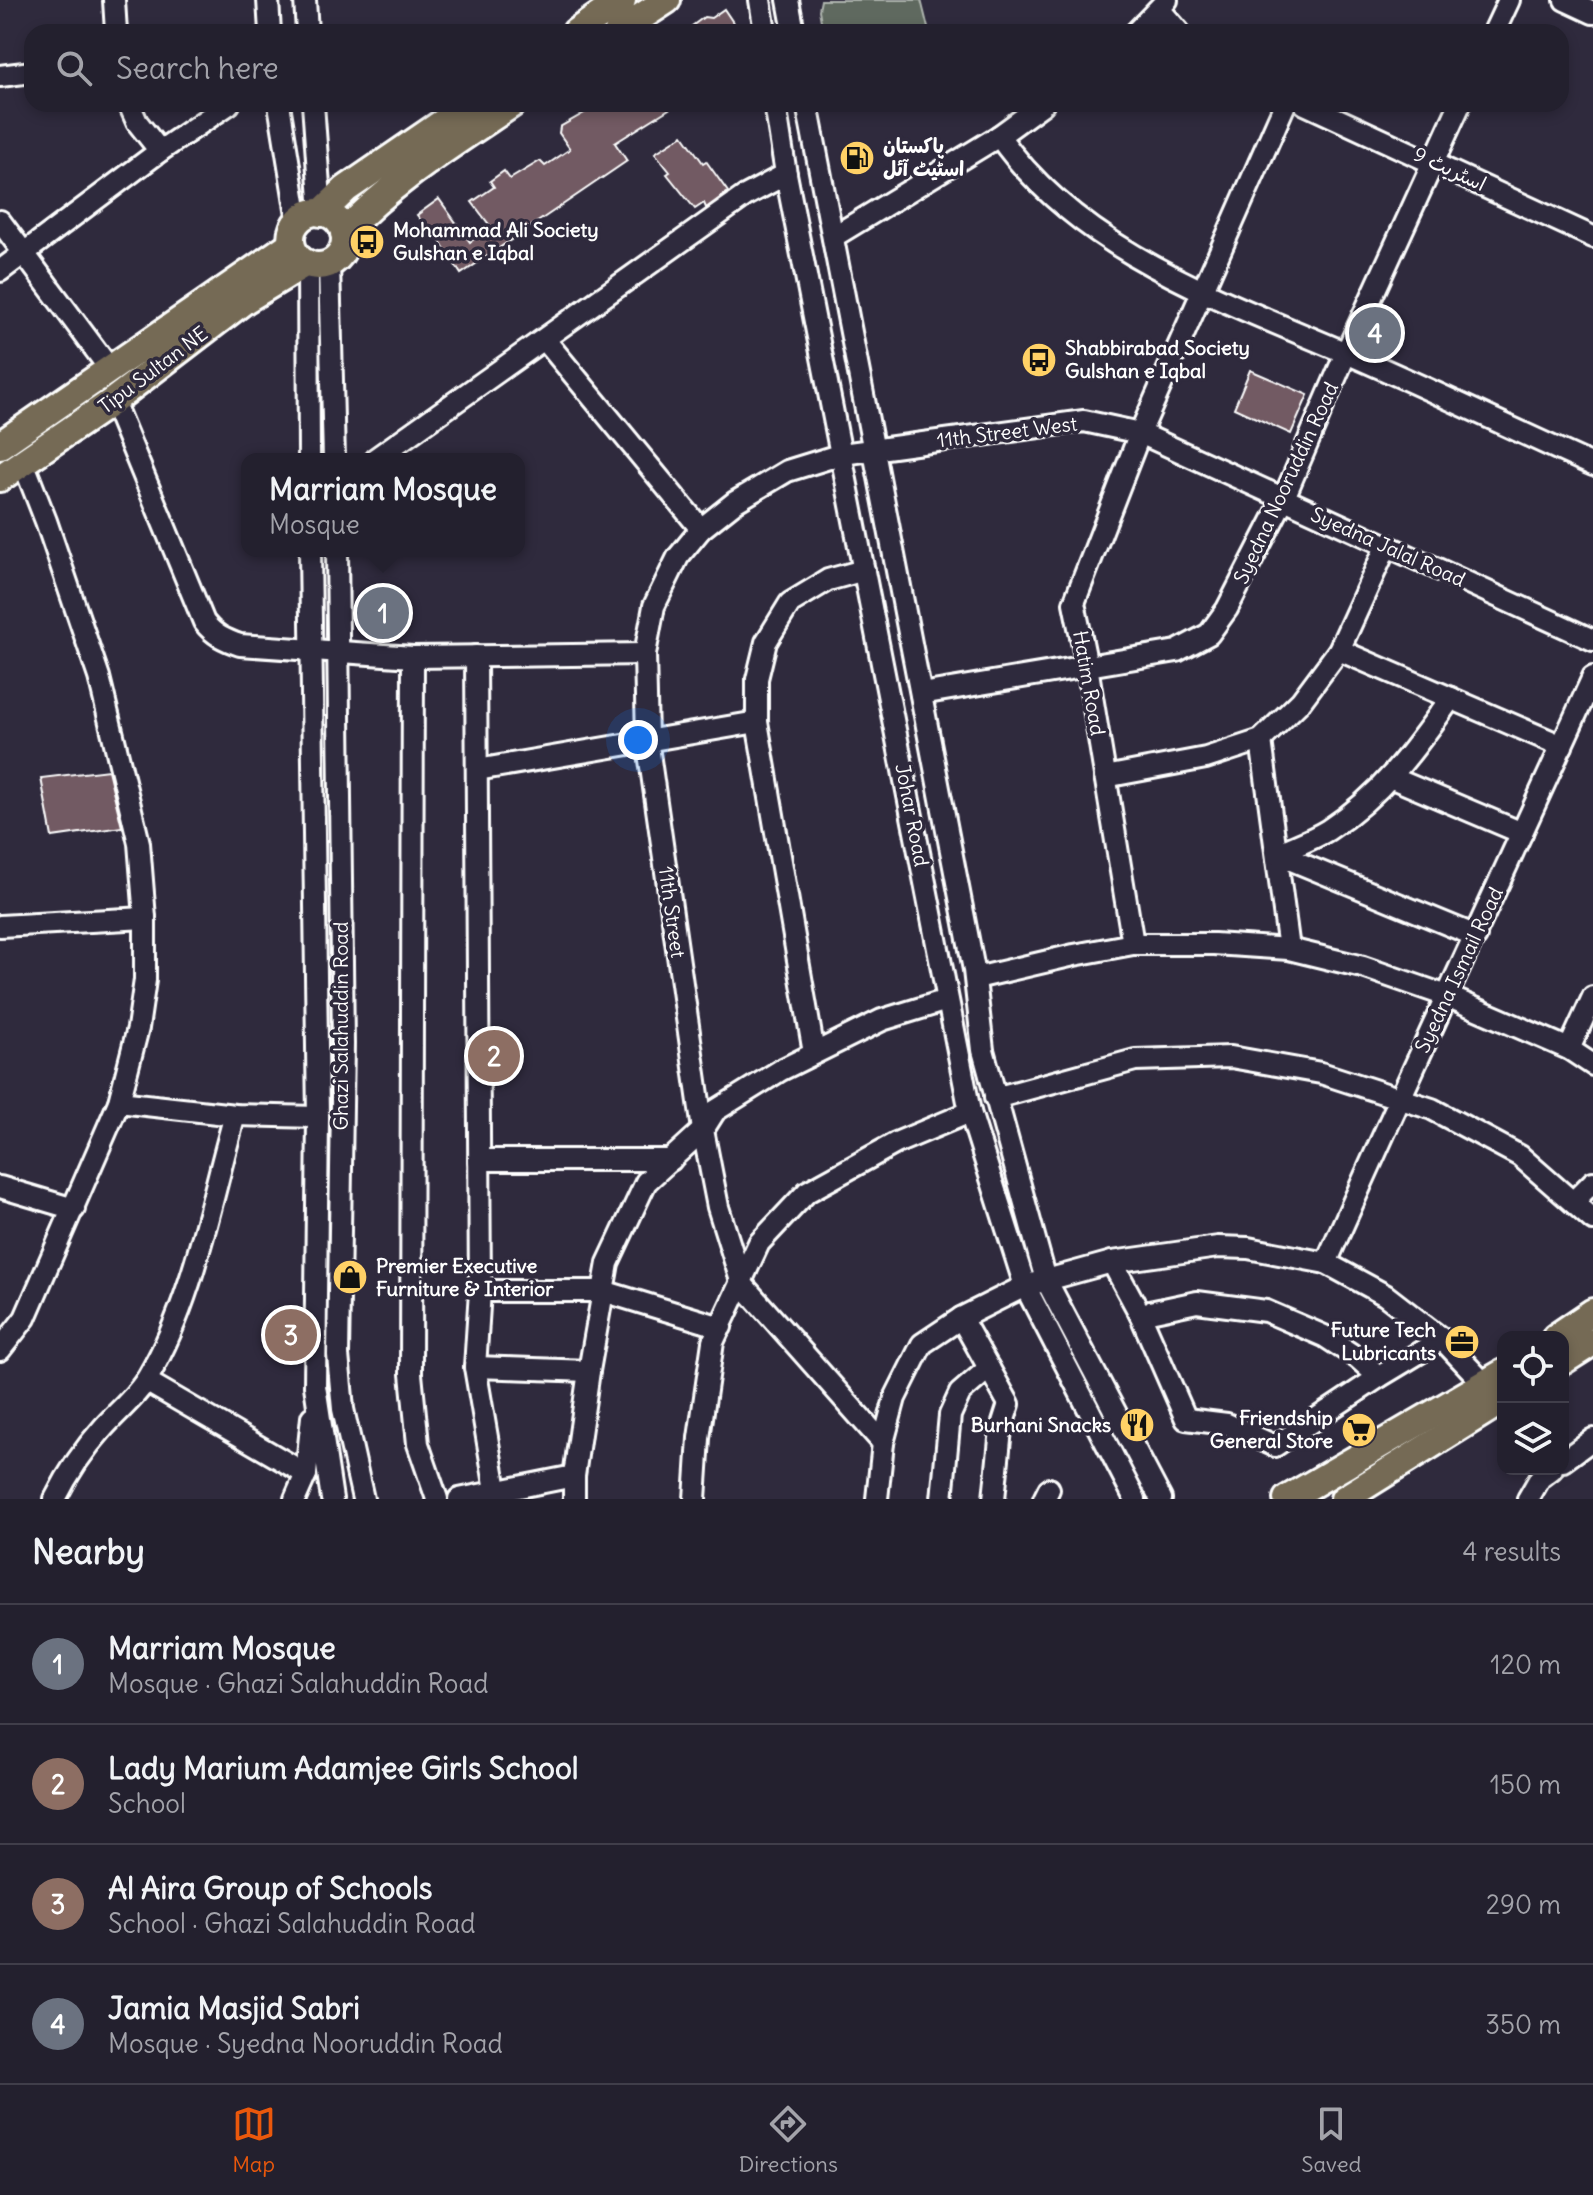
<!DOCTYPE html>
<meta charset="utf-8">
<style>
:root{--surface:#23202e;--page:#2f2d3a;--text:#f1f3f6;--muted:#a3a3aa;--line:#403e4a;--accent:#ea580c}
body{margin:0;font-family:Delius,"Playpen Sans Arabic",sans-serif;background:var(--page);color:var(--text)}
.controls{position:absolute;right:24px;bottom:24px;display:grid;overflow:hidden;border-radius:16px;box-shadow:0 4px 12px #0003}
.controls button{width:72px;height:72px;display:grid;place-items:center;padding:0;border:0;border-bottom:2px solid var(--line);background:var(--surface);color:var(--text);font:40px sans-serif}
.you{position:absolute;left:638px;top:740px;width:28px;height:28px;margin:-20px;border:6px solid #fff;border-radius:50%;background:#1a73e8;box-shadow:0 0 0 12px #1a73e833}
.badge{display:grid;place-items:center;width:52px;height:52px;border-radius:50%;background:var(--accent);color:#fff;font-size:26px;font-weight:700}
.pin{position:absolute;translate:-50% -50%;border:4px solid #fff;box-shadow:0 2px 8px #0006}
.popup{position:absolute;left:241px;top:453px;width:284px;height:104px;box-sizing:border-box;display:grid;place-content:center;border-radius:16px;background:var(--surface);filter:drop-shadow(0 2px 6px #0005);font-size:26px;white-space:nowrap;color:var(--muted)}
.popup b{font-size:30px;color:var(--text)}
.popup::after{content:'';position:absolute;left:50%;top:100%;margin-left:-16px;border:16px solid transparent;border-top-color:var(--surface)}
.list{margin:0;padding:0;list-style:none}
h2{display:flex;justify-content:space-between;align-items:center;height:104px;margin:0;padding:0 32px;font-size:34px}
h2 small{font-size:26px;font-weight:400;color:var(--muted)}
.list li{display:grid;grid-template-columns:52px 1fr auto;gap:24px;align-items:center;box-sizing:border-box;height:120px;padding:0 32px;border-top:2px solid var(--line)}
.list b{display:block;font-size:30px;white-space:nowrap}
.list p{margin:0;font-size:26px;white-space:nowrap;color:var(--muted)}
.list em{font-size:26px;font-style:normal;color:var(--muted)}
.icon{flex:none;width:44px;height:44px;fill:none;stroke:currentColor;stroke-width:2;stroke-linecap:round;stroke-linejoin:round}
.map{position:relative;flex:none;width:1593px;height:1499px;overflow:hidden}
.search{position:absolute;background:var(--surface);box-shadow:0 4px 12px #0003;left:24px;right:24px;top:24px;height:88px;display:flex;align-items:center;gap:20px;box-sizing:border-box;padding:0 28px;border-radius:24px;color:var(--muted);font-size:30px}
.sheet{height:584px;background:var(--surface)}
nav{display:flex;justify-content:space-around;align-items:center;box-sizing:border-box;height:112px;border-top:2px solid var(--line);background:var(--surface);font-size:22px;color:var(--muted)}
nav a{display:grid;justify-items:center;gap:4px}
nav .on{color:var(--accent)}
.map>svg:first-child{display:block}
.green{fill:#5e695e;stroke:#aeb4ae;stroke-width:2}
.building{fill:#725a63;stroke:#fff;stroke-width:2}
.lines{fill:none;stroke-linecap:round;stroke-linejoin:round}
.minor-casing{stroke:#fff;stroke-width:26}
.major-casing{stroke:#fff;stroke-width:32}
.minor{stroke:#2f2a3d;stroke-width:20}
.major{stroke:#756b55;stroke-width:26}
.labels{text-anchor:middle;stroke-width:7;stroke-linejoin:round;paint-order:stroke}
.poi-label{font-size:20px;font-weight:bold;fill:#fff;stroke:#2f2a3d;text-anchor:start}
.street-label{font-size:20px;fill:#fff;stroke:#2f2a3d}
</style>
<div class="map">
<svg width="1593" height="1499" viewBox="0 0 1593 1499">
<rect width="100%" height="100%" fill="#2f2a3d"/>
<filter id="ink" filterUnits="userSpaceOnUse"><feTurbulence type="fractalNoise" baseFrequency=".0125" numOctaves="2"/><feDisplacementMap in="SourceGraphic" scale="16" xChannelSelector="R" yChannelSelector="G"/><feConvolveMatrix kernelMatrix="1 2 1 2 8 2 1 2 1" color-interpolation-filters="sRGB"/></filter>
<g filter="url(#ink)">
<!-- green -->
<polygon class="green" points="821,0 921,0 929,32 823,32 819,10"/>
<!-- building -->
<g class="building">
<polygon points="724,9 736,27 727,32 684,32 704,17 711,18"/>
<polygon points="600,104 677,104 615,143 627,161 461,274 432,229 429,231 417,215 439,199 470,242 491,227 472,202 494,187 490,181 504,171 510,179 540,161 545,166 570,149 559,133 560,127"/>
<polygon points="683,135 703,163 706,161 728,192 706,208 704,203 695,209 667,174 670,172 655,153"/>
<polygon points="1250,370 1308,395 1291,434 1234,408"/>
<polygon points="108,770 122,827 52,837 41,778"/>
</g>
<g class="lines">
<defs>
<g id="minor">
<polyline points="114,0 116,32"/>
<polyline points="268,0 270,32"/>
<polyline points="305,0 307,32"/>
<polyline points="760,0 765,32"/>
<polyline points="788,0 794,32"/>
<polyline points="1565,0 1593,13"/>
<polyline points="1160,10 1179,32"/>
<polyline points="1136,32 1167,0"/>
<polyline points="1494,32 1509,0"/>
<polyline points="0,76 32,72"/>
<polyline points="129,104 137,122 160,151"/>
<polyline points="279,104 298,221"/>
<polyline points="313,104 321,213"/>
<polyline points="775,104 786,174 970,1112 1025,1286 1135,1499"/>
<polyline points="807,104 974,970 983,1050 1046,1280 1161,1499"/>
<polyline points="1305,104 1593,237"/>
<path d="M999,136C1079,251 1220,299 1344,352C1428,388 1510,428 1593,465"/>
<polyline points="0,221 109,368"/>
<polyline points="833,237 999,136 1043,104"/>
<polyline points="329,263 334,459"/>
<polyline points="308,264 309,459"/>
<polyline points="0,271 160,151 229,104"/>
<polyline points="545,340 701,529"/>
<path d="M113,401L204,622C214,635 225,640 240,645L413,657L645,654"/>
<polyline points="375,459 745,196 786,174"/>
<polyline points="310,551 318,1117 315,1386 332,1499"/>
<polyline points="337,551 343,1044 338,1355 343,1409 363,1499"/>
<polyline points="1339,650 1562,746"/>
<polyline points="476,656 480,1291 475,1367 496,1490"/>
<polyline points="413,657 411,1374 418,1444 437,1499"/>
<polyline points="921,694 1177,651 1209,634 1227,609 1283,500 1346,353 1460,104"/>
<polyline points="1261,740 1289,949"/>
<polyline points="477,770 757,722"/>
<polyline points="1105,777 1206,758 1261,740 1301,701 1339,650 1387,545"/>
<polyline points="1390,777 1522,833"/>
<path d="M1277,854C1294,846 1312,840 1328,830C1382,795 1414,750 1451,698"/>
<polyline points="1277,854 1476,936"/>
<polyline points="0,926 145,918"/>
<polyline points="1133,944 1087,666 1074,603 1140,433 1285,104"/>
<polyline points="976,978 1074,955 1133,944 1214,944 1289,949 1363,967 1447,996 1569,1049 1593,1065"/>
<polyline points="1569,1049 1593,997"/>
<polyline points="814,1053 757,722 757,679 766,642 790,603 828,580 864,570"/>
<polyline points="995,1098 1135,1060 1231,1057 1321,1073 1432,1109 1520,1156 1593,1220"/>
<polyline points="119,1102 235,1115 318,1117"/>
<polyline points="479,1160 671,1160"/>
<polyline points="0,1187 74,1209"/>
<polyline points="1573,1202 1593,1182"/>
<polyline points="1112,1262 1140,1314 1186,1419 1227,1424 1275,1446 1379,1377 1442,1339"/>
<path d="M1326,1263C1413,1067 1504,873 1593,677"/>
<polyline points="480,1291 603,1291 721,1327"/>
<polyline points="1140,1314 1197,1302 1266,1311 1324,1336 1359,1359 1379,1377"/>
<polyline points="961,1318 1009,1404 1001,1429 994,1499"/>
<polyline points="0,1350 25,1318 119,1102 138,1028 145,980 145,918 139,843 99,677 46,521 23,462"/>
<polyline points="475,1367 589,1371"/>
<polyline points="146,1381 306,1474"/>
<polyline points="883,1443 742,1284 718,1207 703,1130 647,739 645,654 654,606 678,557 701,529 735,502 787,471 842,454 1084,421 1140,433 1593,640"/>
<polyline points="1563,1461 1593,1439"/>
<path d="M55,1499C68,1473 84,1449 103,1428C118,1411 137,1396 148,1377C194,1299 210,1202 235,1115"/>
<polyline points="295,1499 306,1474 312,1417"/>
<polyline points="459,1499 574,1476"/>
<polyline points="574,1499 574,1476 589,1371 608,1263 646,1182 703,1130 715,1111 781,1070 882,1020 947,1000"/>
<polyline points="695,1499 699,1438 713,1342 759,1243 807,1192 896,1143 970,1112"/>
<polyline points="877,1499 883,1443 895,1398 922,1344 961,1318 1025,1286 1112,1262 1218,1247 1248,1248 1326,1263 1385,1295 1442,1339 1492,1392"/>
<polyline points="942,1499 950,1415 960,1393 989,1368"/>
<polyline points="1044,1499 1049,1489"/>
<polyline points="1528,1499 1540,1478 1552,1469"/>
</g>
<g id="major">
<polyline points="576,32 622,0"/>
<polyline points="618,32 667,0"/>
<circle cx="318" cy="239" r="27"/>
<polyline points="321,213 346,189 470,104"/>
<path d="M344,233C392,181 454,143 512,104"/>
<polyline points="0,445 291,244"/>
<polyline points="0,478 113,401 245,300 306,263"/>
<polyline points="1556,1337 1593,1312"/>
<polyline points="1563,1361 1593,1342"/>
<polyline points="1287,1499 1503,1373"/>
<polyline points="1344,1499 1503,1400"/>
</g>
</defs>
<!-- minor casing -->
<use href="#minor" class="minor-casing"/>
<!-- major casing -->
<use href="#major" class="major-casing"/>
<!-- minor -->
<use href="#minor" class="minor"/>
<!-- major -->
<use href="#major" class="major"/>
</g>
</g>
<!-- icons -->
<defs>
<symbol id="fuel-disc" viewBox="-11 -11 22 22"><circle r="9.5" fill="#ffd166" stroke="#2f2a3d"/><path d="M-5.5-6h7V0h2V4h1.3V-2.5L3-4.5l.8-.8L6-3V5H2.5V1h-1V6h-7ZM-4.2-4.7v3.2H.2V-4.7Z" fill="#111"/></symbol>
<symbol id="bus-disc" viewBox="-11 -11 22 22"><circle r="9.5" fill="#ffd166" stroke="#2f2a3d"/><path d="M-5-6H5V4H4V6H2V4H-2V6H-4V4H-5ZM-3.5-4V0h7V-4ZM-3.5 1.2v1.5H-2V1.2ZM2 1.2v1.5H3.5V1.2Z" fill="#111"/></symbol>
<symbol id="shop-disc" viewBox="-11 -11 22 22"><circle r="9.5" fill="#ffd166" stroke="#2f2a3d"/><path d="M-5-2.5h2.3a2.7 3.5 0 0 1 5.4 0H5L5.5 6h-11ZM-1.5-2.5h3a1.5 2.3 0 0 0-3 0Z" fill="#111"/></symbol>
<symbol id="office-disc" viewBox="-11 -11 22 22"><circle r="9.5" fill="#ffd166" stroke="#2f2a3d"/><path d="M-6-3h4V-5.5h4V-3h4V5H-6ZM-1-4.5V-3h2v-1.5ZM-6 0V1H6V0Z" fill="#111"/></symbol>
<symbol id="restaurant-disc" viewBox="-11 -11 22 22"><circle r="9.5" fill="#ffd166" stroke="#2f2a3d"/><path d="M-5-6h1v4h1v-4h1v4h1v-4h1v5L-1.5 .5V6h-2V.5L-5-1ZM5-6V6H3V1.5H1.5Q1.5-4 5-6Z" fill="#111"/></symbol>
<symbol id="supermarket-disc" viewBox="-11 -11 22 22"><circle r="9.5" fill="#ffd166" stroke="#2f2a3d"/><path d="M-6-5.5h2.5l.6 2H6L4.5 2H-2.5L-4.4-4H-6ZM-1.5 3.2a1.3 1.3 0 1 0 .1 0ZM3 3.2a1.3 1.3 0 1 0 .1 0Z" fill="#111"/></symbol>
</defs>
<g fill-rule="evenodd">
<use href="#fuel-disc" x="837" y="138" width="40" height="40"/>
<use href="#bus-disc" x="347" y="222" width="40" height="40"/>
<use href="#bus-disc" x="1019" y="340" width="40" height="40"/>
<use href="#shop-disc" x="330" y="1257" width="40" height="40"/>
<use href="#office-disc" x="1442" y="1322" width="40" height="40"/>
<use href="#restaurant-disc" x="1117" y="1405" width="40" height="40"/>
<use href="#supermarket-disc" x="1339" y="1410" width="40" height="40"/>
</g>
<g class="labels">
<!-- poi labels -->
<g class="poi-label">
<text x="883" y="153">پاکستان<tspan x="883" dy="23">اسٹیٹ آئل</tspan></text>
<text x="393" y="237">Mohammad Ali Society<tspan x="393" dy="23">Gulshan e Iqbal</tspan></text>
<text x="1065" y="355">Shabbirabad Society<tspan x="1065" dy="23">Gulshan e Iqbal</tspan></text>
<text x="376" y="1273">Premier Executive<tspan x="376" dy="23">Furniture &amp; Interior</tspan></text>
<text x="1436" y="1337" text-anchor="end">Future Tech<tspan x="1436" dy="23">Lubricants</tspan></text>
<text x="1333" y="1425" text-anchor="end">Friendship<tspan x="1333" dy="23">General Store</tspan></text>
<text x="1111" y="1432" text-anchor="end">Burhani Snacks</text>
</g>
<!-- street labels -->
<g class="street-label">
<text transform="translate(1450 169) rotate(25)" y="7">اسٹریٹ 9</text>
<text transform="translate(153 370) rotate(-37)" y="7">Tipu Sultan NE</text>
<text transform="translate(1007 432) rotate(-7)" y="7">11th Street West</text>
<text transform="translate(1286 483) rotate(-65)" y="7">Syedna Nooruddin Road</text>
<text transform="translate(1388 547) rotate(24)" y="7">Syedna Jalal Road</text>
<text transform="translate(1089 683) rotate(80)" y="7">Hatim Road</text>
<text transform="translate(912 815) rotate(79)" y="7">Johar Road</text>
<text transform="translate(672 912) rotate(82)" y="7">11th Street</text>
<text transform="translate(1459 970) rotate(-65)" y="7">Syedna Ismail Road</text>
<text transform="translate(341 1026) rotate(-90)" y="7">Ghazi Salahuddin Road</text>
</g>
</g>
</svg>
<div class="controls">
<button><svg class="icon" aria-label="locate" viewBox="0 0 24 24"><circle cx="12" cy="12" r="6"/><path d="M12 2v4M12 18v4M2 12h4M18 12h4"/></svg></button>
<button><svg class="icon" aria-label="layers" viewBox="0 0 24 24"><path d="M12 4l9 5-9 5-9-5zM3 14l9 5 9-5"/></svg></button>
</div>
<div class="you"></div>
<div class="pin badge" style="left:383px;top:613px;background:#6b7280">1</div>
<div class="popup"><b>Marriam Mosque</b>Mosque</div>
<div class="pin badge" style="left:494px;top:1056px;background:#8d6e63">2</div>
<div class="pin badge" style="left:291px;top:1335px;background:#8d6e63">3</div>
<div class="pin badge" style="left:1375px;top:333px;background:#6b7280">4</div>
<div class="search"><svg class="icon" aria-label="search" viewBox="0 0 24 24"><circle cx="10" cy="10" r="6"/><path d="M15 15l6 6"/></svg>Search here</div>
</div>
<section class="sheet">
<h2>Nearby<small>4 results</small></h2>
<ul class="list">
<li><span class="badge" style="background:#6b7280">1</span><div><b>Marriam Mosque</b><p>Mosque · Ghazi Salahuddin Road</p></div><em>120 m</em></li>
<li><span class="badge" style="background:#8d6e63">2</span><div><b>Lady Marium Adamjee Girls School</b><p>School</p></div><em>150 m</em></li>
<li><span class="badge" style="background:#8d6e63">3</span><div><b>Al Aira Group of Schools</b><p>School · Ghazi Salahuddin Road</p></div><em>290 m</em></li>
<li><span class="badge" style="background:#6b7280">4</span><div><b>Jamia Masjid Sabri</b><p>Mosque · Syedna Nooruddin Road</p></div><em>350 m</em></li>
</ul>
</section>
<nav>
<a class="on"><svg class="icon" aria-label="map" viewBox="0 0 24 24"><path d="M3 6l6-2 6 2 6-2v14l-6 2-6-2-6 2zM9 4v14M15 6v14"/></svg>Map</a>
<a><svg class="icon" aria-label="directions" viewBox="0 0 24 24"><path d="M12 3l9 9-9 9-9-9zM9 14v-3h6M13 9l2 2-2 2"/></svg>Directions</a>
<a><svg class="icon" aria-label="saved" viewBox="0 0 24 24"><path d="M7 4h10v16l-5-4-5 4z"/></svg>Saved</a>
</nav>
